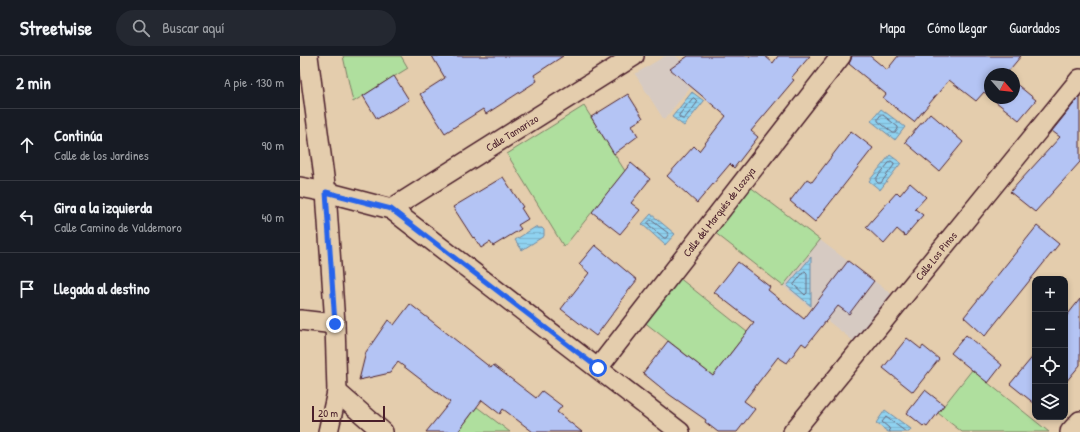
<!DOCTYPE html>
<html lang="es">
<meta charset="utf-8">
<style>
:root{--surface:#171b24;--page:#242831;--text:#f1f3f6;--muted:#9ea1a6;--line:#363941}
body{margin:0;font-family:"Patrick Hand",sans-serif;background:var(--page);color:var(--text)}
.controls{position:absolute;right:12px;bottom:12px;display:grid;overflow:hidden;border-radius:8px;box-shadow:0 2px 6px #0003}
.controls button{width:36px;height:36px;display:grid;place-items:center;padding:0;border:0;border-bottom:1px solid var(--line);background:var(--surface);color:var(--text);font:20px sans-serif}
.compass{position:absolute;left:684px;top:12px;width:36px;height:36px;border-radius:50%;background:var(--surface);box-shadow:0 2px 6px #0003;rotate:118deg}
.scale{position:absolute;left:12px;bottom:10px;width:73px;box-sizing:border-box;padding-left:4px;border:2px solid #4a1f2b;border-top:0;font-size:11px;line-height:14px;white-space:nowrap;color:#4a1f2b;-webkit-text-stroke:3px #e4cdad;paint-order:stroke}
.stop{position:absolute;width:12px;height:12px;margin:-9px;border:3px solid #2563eb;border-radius:50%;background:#fff}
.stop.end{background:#2563eb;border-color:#fff;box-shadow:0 1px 4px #0008}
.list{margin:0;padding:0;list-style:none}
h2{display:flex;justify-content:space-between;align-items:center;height:52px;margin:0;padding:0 16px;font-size:17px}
h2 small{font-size:13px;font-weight:400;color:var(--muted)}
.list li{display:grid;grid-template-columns:26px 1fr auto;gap:12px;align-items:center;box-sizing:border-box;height:72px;padding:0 16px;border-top:1px solid var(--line)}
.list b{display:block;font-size:15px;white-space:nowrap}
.list p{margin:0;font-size:13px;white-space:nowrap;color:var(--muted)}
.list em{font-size:13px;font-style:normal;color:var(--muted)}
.icon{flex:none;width:22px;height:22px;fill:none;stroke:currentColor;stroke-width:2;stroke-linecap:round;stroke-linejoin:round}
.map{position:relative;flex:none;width:780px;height:376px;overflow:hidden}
header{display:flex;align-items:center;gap:24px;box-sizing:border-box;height:56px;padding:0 20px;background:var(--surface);border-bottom:1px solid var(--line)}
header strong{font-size:19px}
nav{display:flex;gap:22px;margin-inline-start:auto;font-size:14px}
.search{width:280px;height:36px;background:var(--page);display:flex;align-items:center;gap:10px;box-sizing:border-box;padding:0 14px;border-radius:22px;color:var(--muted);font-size:15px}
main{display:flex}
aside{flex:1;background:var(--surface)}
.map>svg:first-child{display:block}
.built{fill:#d6cac2}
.green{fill:#afdf9e;stroke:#7c7f64}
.water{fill:url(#water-rules);stroke:#738aa1}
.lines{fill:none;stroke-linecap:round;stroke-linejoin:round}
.shore{stroke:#66677a;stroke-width:1}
.building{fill:#b4c4f4;stroke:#4a1f2b}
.street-casing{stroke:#4a1f2b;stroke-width:22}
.street{stroke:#e4cdad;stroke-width:19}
.route{stroke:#2563eb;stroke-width:5}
.labels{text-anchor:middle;stroke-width:4;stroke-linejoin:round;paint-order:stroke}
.street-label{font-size:11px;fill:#4a1f2b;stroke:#e4cdad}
</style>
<header>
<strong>Streetwise</strong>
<div class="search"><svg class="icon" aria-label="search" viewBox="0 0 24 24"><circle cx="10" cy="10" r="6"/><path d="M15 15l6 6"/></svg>Buscar aquí</div>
<nav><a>Mapa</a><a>Cómo llegar</a><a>Guardados</a></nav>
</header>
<main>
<aside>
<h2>2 min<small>A pie · 130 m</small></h2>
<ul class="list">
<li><svg class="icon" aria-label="ahead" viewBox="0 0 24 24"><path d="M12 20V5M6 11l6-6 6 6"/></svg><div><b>Continúa</b><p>Calle de los Jardines</p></div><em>90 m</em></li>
<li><svg class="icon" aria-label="left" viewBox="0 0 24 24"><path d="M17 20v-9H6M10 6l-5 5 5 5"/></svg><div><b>Gira a la izquierda</b><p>Calle Camino de Valdemoro</p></div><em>40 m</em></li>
<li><svg class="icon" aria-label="arrive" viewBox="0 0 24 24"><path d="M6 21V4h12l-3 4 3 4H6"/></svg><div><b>Llegada al destino</b></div></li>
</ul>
</aside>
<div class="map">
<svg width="780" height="376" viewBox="0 0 780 376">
<defs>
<pattern id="water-rules" width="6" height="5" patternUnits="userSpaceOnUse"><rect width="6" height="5" fill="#8fd2f0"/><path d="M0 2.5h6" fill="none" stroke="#7db4ce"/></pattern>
</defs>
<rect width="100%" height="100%" fill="#e4cdad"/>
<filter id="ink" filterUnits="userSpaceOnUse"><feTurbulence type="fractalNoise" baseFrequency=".025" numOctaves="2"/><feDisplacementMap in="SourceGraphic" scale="8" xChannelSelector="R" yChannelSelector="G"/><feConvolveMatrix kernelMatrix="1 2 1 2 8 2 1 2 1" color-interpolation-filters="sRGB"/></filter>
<g filter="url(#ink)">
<!-- built -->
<g class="built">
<polygon points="365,0 376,0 399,20 364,64 335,18"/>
<polygon points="520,184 594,240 556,287 483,230"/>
</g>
<!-- green -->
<g class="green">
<polygon points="43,0 101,0 108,12 53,46"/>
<polygon points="284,50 325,115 264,191 207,98"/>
<polygon points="449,130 520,184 483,230 414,176"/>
<polygon points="378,221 447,276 413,320 343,265"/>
<polygon points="672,314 749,376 662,376 638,357"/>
<polygon points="177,351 210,376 158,376"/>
</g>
<!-- water -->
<g class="water">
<polygon points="392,36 404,45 384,70 372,61"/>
<polygon points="581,53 605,71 595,84 571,65"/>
<polygon points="590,99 601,107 580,134 569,125"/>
<polygon points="351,158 375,178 365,189 342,168"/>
<polygon points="237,170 238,172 242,172 244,174 244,180 222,194 215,184"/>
<polygon points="511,201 511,250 487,230"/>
<polygon points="585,354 611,373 609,376 588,376 576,367"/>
</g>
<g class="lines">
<!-- shore -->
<g class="shore">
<polygon points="394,42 397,45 397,47 384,63 382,63 379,61 379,59 392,43"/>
<polygon points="581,59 583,59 598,71 598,73 595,77 593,77 578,65 578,63"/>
<polygon points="591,105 594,107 594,109 581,127 578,127 576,125 576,123"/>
<polygon points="351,164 368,177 368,179 366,182 364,182 349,169 348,167"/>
<polygon points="505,215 507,217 507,237 505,239 494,229"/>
<polyline points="590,376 589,372 582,366 586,361 606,376"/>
</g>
</g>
<!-- building -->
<g class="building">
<polygon points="132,0 263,0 234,19 237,25 186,58 183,53 145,77 120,38 145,22"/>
<polygon points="388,0 465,0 473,7 478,0 510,0 491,22 494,24 451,75 458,81 434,112 430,108 397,147 367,120 394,90 399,95 426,60 370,13"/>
<polygon points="552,0 570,0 587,14 598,0 721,0 706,18 690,18 690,41 684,36 676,45 649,24 614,66 583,42 586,38 549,8"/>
<polygon points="94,20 109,44 77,63 63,40"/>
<polygon points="714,26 736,44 719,64 691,42 714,42"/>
<polygon points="328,38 343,62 332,69 338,80 314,98 291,61"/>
<polygon points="780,40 780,106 735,156 710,136 760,81 752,75"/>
<polygon points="630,57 663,86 639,115 605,86"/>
<polygon points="551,75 573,92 515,166 490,145 507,123 512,126"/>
<polygon points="331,107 350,123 331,147 340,154 320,178 292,156"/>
<polygon points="203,121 223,151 221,152 228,163 218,169 221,173 193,190 190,186 181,192 174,181 173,182 153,151"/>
<polygon points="610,127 626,141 615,153 623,159 605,180 597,173 584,188 566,171 597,136 600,139"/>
<polygon points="737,170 759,188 685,280 664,261"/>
<polygon points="295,189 337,224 321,244 322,245 296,280 261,253 289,217 279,208"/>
<polygon points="548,205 574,225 549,258 538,250 506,290 502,287 487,307 478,301 444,345 455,353 437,376 418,376 405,366 406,364 370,339 343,317 368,285 413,320 454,267 414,236 438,206 470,231 468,234 504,263"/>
<polygon points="780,243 780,309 765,327 765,262"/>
<polygon points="110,248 191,312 193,309 236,342 242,335 262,350 257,356 282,376 233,376 203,353 200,358 182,344 158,376 126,376 150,346 98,306 90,317 59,324 66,296 88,264 94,269"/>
<polygon points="666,279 702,309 688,327 651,297"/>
<polygon points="607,282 621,293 623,290 639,303 613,336 583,312"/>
<polygon points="735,298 735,348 710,328"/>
<polygon points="625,334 644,349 627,371 624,369 623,370 607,357"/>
</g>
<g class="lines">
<defs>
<g id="street">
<polyline points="8,0 26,136 35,268 37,336 28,376"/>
<polyline points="0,131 26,136 91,153 380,376"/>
<polyline points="91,153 334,0"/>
<polyline points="0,264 35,268"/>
<polyline points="298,312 541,0"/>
<polyline points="37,336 83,376"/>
<polyline points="493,376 780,23"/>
<polyline points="770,376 780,365"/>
</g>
</defs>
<!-- street casing -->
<use href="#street" class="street-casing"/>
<!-- street -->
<use href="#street" class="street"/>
</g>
</g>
<g class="lines" filter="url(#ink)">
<!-- route -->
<polyline class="route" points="35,268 26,136 91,153 298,312"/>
</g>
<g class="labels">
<!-- street labels -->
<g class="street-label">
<text transform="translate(212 77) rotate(-32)" y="4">Calle Tamarizo</text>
<text transform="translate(419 156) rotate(-52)" y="4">Calle del Marqués de Lozoya</text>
<text transform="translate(636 200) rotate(-51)" y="4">Calle Los Pinos</text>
</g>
</g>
</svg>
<div class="controls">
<button>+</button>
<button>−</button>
<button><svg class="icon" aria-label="locate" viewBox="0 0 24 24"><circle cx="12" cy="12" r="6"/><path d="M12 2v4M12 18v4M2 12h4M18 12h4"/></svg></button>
<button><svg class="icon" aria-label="layers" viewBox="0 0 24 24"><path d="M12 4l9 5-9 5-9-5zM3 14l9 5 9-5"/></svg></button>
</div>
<svg class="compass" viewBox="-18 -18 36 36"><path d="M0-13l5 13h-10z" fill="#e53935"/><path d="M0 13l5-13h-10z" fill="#9ea1a6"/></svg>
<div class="scale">20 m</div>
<div class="stop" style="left:298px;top:312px"></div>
<div class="stop end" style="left:35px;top:268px"></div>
</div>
</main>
